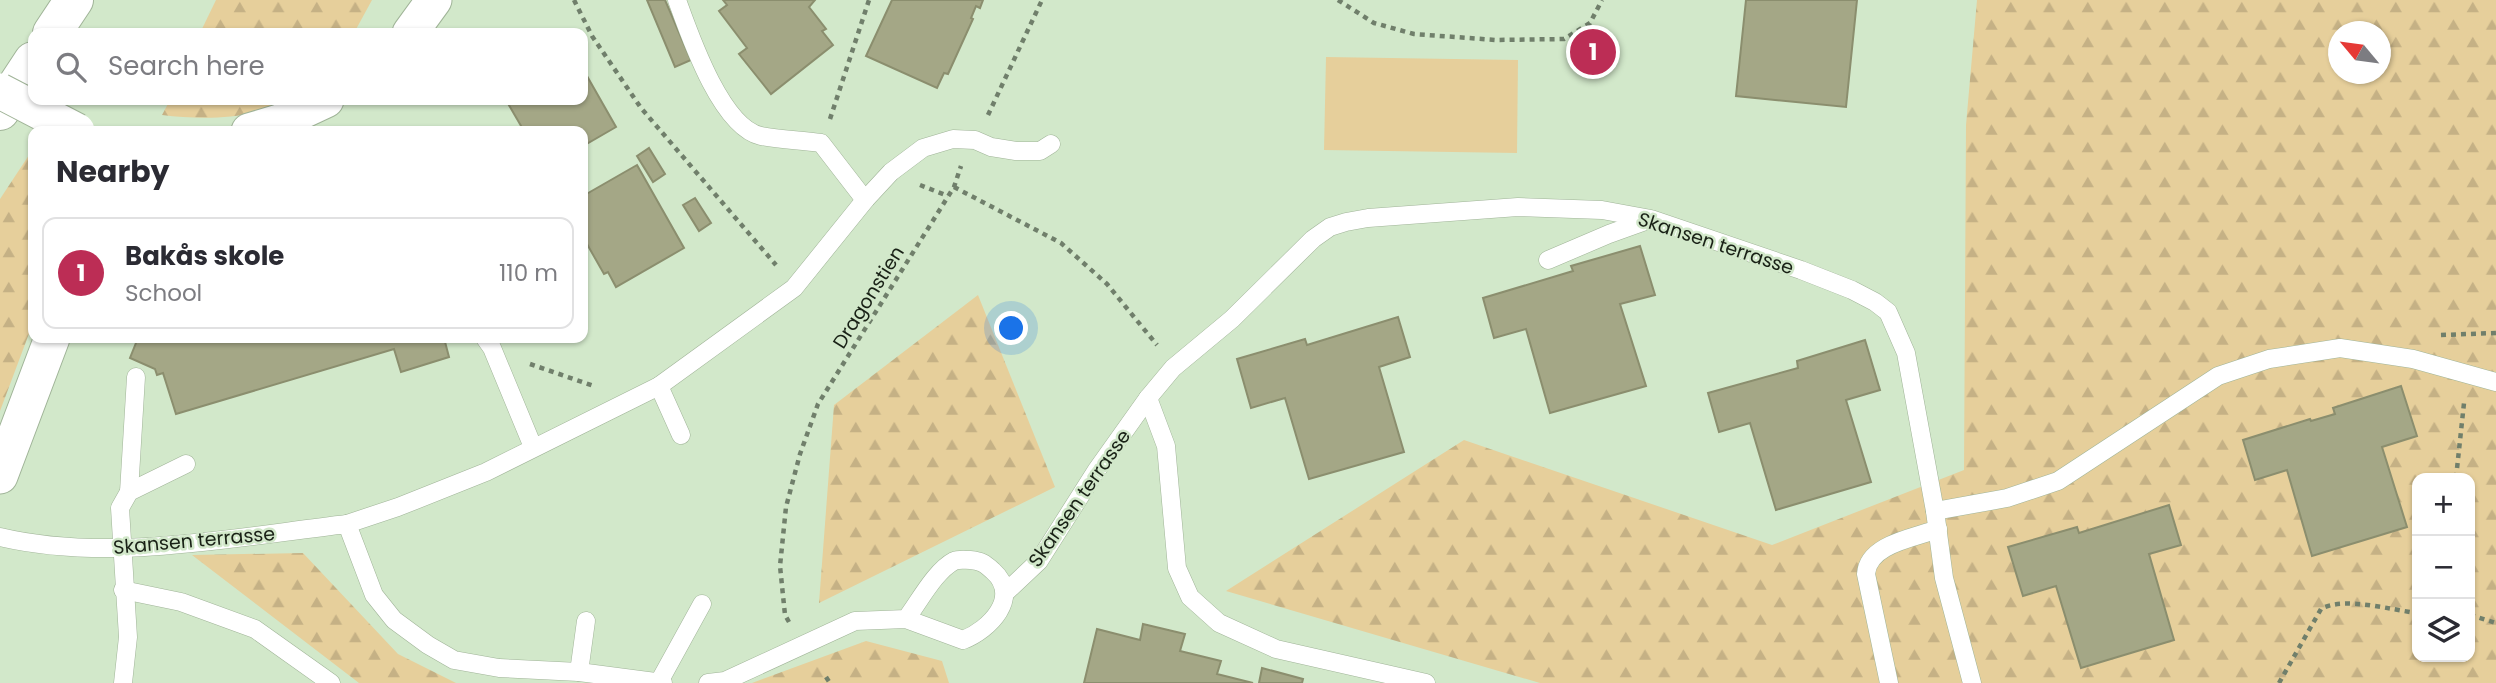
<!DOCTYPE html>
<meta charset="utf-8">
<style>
:root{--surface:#fff;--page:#f2f2f3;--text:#2b2b33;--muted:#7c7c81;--line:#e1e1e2;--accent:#bc2d55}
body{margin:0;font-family:Poppins,sans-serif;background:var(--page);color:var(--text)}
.controls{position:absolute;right:21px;bottom:21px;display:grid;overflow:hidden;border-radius:14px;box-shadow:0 2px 5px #0004}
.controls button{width:63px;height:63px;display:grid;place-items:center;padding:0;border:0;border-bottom:2px solid var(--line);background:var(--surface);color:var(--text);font:35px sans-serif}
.compass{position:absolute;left:2328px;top:21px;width:63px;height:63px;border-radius:50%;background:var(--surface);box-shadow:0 2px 5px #0004;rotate:299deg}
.you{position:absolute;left:1012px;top:329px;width:24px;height:24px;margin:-18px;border:5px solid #fff;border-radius:50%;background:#1a73e8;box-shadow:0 0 0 10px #1a73e833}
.badge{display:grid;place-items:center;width:46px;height:46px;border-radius:50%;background:var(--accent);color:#fff;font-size:23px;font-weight:700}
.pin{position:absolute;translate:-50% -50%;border:4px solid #fff;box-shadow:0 2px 7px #0006}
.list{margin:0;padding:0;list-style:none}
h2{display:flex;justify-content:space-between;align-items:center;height:91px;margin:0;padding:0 28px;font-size:30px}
h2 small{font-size:23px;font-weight:400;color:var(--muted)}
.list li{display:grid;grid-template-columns:46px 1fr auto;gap:21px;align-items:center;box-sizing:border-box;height:112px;margin:0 14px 14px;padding:0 14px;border:2px solid var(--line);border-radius:14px}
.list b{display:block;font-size:26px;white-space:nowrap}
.list p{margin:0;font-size:23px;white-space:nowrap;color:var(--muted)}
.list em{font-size:23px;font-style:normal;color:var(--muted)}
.icon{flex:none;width:38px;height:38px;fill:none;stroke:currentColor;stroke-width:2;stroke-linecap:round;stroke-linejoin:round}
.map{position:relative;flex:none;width:2496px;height:683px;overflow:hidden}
.search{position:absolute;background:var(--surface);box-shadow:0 2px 5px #0004;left:28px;top:28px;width:560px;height:77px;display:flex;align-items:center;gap:18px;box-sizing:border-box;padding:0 24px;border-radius:14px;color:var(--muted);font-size:26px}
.panel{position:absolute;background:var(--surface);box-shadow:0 2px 5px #0004;left:28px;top:126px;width:560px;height:217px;border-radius:14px}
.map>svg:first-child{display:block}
.forest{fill:url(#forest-firs);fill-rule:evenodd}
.garden{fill:#e6cf9b}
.building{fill:#a4a786;stroke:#8b8e6e;stroke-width:2}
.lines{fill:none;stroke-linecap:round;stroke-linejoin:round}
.service-casing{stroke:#a0b498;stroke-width:19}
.minor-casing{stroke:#a0b498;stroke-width:37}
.motorway-casing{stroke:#a0b498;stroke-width:40}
.path{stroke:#707f6b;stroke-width:4.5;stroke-dasharray:5 5;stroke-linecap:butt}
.service{stroke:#fff;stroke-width:18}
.minor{stroke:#fff;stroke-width:35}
.motorway{stroke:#fff;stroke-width:38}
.minor-bridge-casing{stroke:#a0b498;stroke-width:37;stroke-linecap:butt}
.minor-bridge{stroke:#fff;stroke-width:35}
.labels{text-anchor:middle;stroke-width:5;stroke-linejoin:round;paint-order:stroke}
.street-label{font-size:19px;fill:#192116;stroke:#d2e8ca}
</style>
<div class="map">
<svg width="2496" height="683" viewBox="0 0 2496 683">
<defs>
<pattern id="forest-firs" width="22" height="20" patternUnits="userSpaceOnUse" patternTransform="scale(1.75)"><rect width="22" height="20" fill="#e6cf9b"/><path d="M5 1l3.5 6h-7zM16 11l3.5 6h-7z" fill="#c5b185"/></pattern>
</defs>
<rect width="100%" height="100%" fill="#d2e8ca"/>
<!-- forest -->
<g class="forest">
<polygon points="216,0 372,0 354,33 200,33"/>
<path d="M1977,0H2496V683H1540L1226,591L1464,440L1772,545L1964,470L1966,125ZM2338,32H2380V74H2338ZM2417,478H2470V657H2417Z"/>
<path d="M170,100H287C251,120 203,120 162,115Z"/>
<polygon points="33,149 33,323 0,411 0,199"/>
<polygon points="978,295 1055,487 819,603 834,405"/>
<polygon points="303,553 398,654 456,683 359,683 192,555"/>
<polygon points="866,641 942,661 949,683 752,683"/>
</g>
<!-- garden -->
<polygon class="garden" points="1326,57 1518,60 1517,153 1324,150"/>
<!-- building -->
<g class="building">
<polygon points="647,0 665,0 691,60 675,67"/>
<polygon points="723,0 815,0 809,7 826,29 822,31 833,45 771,94 739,54 747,48 719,11 727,5"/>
<polygon points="892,0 983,0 980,8 976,6 971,18 973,19 948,74 944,73 937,88 866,56"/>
<polygon points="1746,0 1857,0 1846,107 1736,96"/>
<polygon points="583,69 616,127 583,146 583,131 524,131 506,100 583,100"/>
<polygon points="649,148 665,174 653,182 637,156"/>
<polygon points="637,165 684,248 616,287 608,272 604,274 583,237 583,196"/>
<polygon points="695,198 711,223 699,231 683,205"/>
<polygon points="1640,246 1655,295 1620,304 1646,386 1550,413 1526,329 1494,338 1483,298 1573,271 1571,266"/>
<polygon points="1398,317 1410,357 1379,367 1404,452 1309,479 1285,398 1251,408 1237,359 1305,339 1307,345"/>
<polygon points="138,338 444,338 449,357 401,372 394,349 176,414 163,373 157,375 155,369 130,358"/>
<polygon points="1865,340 1880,390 1846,400 1871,482 1776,510 1750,423 1719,432 1708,393 1798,368 1797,361"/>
<polygon points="2401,386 2417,436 2382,447 2407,527 2312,556 2287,470 2255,480 2243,440 2310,419 2311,421 2335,414 2333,408"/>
<polygon points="2169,505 2181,545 2149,554 2174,640 2081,668 2056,586 2023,596 2008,547 2077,527 2079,533"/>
<polygon points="1143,624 1185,634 1180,651 1221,661 1217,674 1253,683 1084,683 1097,629 1140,640"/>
<polygon points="1262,668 1303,679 1302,683 1259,683"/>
</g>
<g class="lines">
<defs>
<g id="service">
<path d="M677,0C690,36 721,127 761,136C780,140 801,140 821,143L865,200"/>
<polyline points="1548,260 1609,234 1648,220"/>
<polyline points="485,338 492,348 533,447"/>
<polyline points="659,386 681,435"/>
<polyline points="1148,398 1166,446 1177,568 1190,597 1219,623 1276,649 1426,683"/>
<polyline points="129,492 136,377"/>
<polyline points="1935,511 2007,498 2058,481 2218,376 2269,359 2340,348 2413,359 2496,382"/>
<polyline points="347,524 398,507 486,472 659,386 794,288 865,200 891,172 923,148 953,139 975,140 991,147 1016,151 1040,151 1051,144"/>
<path d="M0,537C109,563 236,537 347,524L374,595L394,620L428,645L454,660L499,668L579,672L663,683"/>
<polyline points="123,590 181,602 255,629 331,683"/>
<polyline points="1005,593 1039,561 1096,471 1148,398 1173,368 1232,319 1313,239 1330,227 1346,222 1368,218 1518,207 1602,210 1651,219 1801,270 1852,290 1875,302 1888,312 1906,353 1935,511 1944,578 1972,683"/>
<polyline points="579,672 586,621"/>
<polyline points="659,682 702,604"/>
<polyline points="123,683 128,637 120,508 129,492 186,464"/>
<path d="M708,683L725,681L855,621L906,619L963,640C989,630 1022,597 993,571C985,564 982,561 970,560C965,560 959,559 954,561C935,571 919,602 906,619"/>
<path d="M1889,683L1866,574C1868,544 1914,538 1938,529"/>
</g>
<g id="minor">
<polyline points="410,33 434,0"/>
<polyline points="249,131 279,122 326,100"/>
<polyline points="0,476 52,338"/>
</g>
<g id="motorway">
<polyline points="52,33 74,0"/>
<polyline points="0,111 33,61"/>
</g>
</defs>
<!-- service casing -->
<use href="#service" class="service-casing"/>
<!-- minor casing -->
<use href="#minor" class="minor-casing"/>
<!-- motorway casing -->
<use href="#motorway" class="motorway-casing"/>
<!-- path -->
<g class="path">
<polyline points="574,0 592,36 641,108 776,265"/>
<polyline points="1338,0 1374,23 1414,34 1496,40 1564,39 1590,23 1602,0"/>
<polyline points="988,115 1042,0"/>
<polyline points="830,119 869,0"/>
<polyline points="920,185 948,196"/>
<polyline points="954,187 1061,243 1107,284 1157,345"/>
<polyline points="2441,335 2496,333"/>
<polyline points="530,364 594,386"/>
<polyline points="2456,478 2464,403"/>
<polyline points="2470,615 2496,623"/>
<polyline points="789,622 785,615 780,566 786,507 800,454 818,404 954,187 961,166"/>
<polyline points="826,677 830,683"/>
<path d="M2279,683L2321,609C2343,596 2392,610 2417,613"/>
</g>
<!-- service -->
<use href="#service" class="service"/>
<!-- minor -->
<use href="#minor" class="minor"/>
<!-- motorway -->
<use href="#motorway" class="motorway"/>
<defs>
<polyline id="minor-bridge" points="0,91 77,131"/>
</defs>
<!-- minor-bridge casing -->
<use href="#minor-bridge" class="minor-bridge-casing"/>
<!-- minor-bridge -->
<use href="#minor-bridge" class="minor-bridge"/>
</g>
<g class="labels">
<!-- street labels -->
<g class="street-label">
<text transform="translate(1716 243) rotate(18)" y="7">Skansen terrasse</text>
<text transform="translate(868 297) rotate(-58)" y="7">Dragonstien</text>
<text transform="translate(1079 498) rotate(-55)" y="7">Skansen terrasse</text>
<text transform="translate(194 540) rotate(-5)" y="7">Skansen terrasse</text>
</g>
</g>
</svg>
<div class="controls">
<button>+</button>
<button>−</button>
<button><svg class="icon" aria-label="layers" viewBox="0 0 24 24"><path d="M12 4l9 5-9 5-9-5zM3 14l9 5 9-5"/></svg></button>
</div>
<svg class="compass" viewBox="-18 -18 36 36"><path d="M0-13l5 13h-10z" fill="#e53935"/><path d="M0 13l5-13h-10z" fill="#7c7c81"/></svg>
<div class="you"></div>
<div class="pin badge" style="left:1593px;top:52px">1</div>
<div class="search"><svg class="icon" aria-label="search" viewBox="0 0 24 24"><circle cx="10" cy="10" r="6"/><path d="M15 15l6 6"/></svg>Search here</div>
<section class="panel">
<h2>Nearby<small></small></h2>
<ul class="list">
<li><span class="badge">1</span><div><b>Bakås skole</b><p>School</p></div><em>110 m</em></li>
</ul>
</section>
</div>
